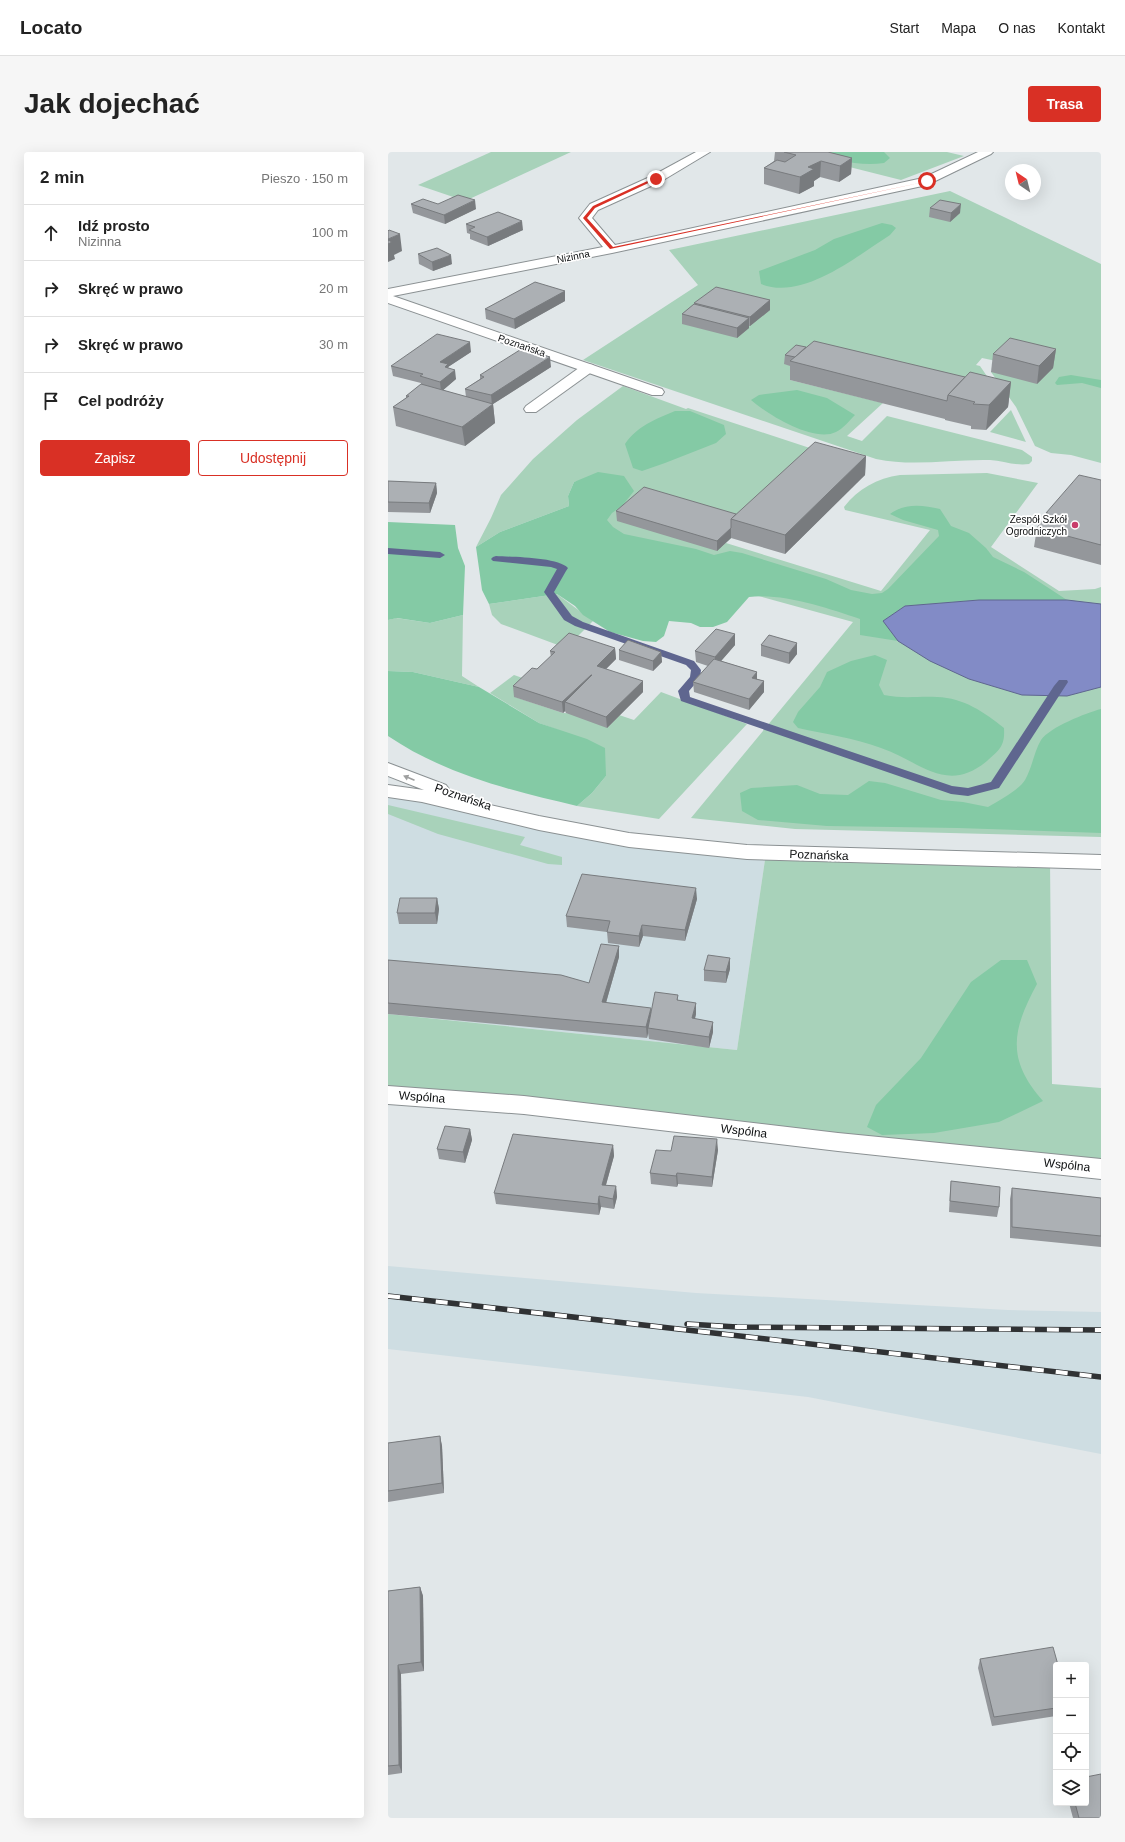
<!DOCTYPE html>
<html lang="pl">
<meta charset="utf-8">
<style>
:root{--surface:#fff;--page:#f6f6f6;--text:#222;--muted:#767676;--line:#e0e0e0;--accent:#d93025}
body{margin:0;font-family:Helvetica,sans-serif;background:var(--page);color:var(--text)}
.controls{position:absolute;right:12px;bottom:12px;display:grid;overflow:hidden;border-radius:4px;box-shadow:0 4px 16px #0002}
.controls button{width:36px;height:36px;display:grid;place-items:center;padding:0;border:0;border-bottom:1px solid var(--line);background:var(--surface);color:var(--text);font:20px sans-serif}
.compass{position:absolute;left:617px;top:12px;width:36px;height:36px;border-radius:50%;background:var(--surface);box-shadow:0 4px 16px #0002;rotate:325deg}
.stop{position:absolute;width:12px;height:12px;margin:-9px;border:3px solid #d93025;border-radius:50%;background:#fff}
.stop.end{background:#d93025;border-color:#fff;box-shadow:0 1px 4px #0008}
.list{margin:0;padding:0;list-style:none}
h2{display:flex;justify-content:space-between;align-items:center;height:52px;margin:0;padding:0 16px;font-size:17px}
h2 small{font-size:13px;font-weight:400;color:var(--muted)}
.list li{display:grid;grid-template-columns:26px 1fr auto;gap:12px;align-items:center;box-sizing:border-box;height:56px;padding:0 16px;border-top:1px solid var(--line)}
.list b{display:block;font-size:15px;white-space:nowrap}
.list p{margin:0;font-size:13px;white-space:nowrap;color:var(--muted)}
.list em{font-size:13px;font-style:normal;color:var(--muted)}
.actions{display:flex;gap:8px;padding:12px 16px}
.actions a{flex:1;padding:9px 0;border:1px solid var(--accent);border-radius:4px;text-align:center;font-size:14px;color:var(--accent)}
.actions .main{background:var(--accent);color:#fff}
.icon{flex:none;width:22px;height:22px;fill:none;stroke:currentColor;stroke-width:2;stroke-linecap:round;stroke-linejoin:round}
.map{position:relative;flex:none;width:713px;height:1666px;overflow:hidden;border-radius:4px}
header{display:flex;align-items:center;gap:24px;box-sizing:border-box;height:56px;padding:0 20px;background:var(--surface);border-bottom:1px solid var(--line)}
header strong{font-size:19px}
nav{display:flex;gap:22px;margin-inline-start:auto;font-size:14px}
.intro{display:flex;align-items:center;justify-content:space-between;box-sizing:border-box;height:96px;padding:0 24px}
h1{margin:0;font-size:28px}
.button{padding:10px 18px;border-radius:4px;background:var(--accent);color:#fff;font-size:14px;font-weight:700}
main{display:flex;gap:24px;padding:0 24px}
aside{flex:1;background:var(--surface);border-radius:4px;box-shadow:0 4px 16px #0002}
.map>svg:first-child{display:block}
.built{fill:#cedde2}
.green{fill:#a8d2ba}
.forest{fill:#84caa5}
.water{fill:#828bc6;stroke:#5f668f}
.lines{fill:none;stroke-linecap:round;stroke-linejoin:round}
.stream{fill:#5f668f;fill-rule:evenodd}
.service-casing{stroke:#8b9193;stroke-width:2}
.minor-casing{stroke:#8b9193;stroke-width:2}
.secondary-casing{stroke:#8b9193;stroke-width:2}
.service{fill:#fff;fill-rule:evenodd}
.minor{fill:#fff;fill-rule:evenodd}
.secondary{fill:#fff;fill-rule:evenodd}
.rail-casing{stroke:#303234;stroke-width:5.5}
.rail{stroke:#fff;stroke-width:4;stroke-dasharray:12;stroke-linecap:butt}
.wall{fill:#94979b}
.shaded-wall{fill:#787b7e}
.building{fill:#acb0b4;stroke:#787b7e}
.oneway{fill:#9e9f9f}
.route{fill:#d93025}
.poi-dot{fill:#c93c6b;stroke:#fff;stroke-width:1.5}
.labels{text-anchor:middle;stroke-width:3.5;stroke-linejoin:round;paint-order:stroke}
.far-street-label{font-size:10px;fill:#0d0f10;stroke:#fff}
.far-poi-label{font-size:10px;fill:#0d0f10;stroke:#fff;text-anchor:end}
.street-label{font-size:12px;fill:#0d0f10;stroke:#fff}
</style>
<header>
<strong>Locato</strong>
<nav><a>Start</a><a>Mapa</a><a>O nas</a><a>Kontakt</a></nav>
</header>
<div class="intro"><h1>Jak dojechać</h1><a class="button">Trasa</a></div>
<main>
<aside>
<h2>2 min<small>Pieszo · 150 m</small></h2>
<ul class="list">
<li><svg class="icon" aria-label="ahead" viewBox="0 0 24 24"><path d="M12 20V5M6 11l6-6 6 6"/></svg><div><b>Idź prosto</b><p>Nizinna</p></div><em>100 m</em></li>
<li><svg class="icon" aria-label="right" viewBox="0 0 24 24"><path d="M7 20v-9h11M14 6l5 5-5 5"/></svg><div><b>Skręć w prawo</b></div><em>20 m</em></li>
<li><svg class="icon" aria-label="right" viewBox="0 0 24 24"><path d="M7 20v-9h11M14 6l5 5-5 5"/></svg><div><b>Skręć w prawo</b></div><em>30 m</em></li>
<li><svg class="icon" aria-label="arrive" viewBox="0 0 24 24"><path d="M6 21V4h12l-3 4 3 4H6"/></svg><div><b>Cel podróży</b></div></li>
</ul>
<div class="actions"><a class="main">Zapisz</a><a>Udostępnij</a></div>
</aside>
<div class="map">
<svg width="713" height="1666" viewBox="0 0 713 1666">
<rect width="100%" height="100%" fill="#e1e7e9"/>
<!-- built -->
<g class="built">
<polygon points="0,639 151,671 378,701 349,898 0,862"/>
<polygon points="0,1114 308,1141 620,1158 713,1160 713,1302 420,1245 0,1197"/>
</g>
<!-- green -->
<g class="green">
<polygon points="103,0 183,0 77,49 30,33"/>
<polygon points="402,0 559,0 576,4 513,28"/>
<path d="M562,39L713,112V311L683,303L663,301L647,294L628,255L603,220L613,210L594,206L588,213L592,214L620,255L397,212L414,217L402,228L495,251L459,284L474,289L499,264L634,298L644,305V309L641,312C628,314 615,309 602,308C563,307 526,315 488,307L195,208L310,133L281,98Z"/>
<path d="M235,234L298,257L300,256L437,301L329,399L338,391L493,439L542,378L457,358L456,355C470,337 489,326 512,323L599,321L650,331L603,395L671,439L707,437L713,435V685L407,677L303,666L465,470L204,398L222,322L186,330L180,344L181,354L112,380L88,395L103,366L113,343L145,307L189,268Z"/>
<polygon points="623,258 638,290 602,280"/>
<polygon points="169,442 205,469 178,496 113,472 104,463 101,452"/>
<polygon points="75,463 74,524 91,535 25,520 0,519 0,468 8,466 42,471"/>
<polygon points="126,523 143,529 127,545 175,561 231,563 246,568 273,540 359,572 271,667 189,654 204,641 218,624 173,579 151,571 102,541"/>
<polygon points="0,653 137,685 132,693 174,705 174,713 160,712 50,682 0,662"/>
<polygon points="378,701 662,708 664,932 713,936 713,1017 0,943 0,862 349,898"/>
</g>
<!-- forest -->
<g class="forest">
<path d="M422,0H496L502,6L496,11C471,15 445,7 422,0Z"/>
<path d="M494,71L504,73L508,76L502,83C469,104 415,149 373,132L371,119L427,98L446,87Z"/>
<polygon points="683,223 713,228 713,236 694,231 669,233 667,231 671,225"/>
<path d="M409,238L439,246L467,263C462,268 455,277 448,280C426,291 380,263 363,248L371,243Z"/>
<path d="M287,259H302L336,273L338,282L328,291L277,311L254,319L245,316L237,292C249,274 268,267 287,259Z"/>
<path d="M210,320L236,324L246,339L234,354L224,361L219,368L225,375L236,382L308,397L326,403L342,399L354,401L438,427L463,438L484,442L494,441L500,437L551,384L550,378L515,368L502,362C517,351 534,353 552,357L563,374L581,381L598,396L605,405L636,420L679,448H591L517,454L495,469L510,489L472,483V467C439,456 395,441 361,445L339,470L325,475H312L303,471L281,469L276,484L268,490L255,489L222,480L195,463L187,454L169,442L101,452L94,438L88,395L112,380L181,354L180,344L186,330Z"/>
<polygon points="0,370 67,373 70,396 77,414 75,463 42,471 9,466 0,468"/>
<path d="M487,503L499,508L491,533L496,543C516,547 530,544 549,545C576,546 596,560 616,576C617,594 612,597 599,609C558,643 532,609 493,596C466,586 437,582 410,576L405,570L410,560L432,535L439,520L463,509Z"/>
<path d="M0,519L25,520L91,535L151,571L199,587L217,596L218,624L204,641L189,654C124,639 56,622 0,584Z"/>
<path d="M713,557V681L570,676L439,674L370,668L354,659L352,641L363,636L409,633L432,642L460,643L481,629L497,631L553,648L575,650L600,655C610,649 631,638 637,628C644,616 646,600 653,588C662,575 698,561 713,557Z"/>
<path d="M613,808H639L649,832C624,878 618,907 655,949L611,970L546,981L494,983L479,975L488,953L533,906L583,830Z"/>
</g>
<!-- water -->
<polygon class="water" points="591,448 679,448 713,452 713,535 679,544 634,543 581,527 542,509 510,489 495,469 517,454"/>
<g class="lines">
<!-- stream -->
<g class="stream">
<polygon points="0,396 52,400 57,403 52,406 0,402"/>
<path d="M108,404C124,405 170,405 180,416L178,419L166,440L184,464L195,470L306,509L313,518L312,526L301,539L302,545L564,634L580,636L603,630L666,534L671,528H679L680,530L611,636L580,644L563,642L293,549L290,539L302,525L303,518L298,513L187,474L176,468L156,440L169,417L163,415L105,409L103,407L105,405Z"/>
</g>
<defs>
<g id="service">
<polygon points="200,212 205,213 207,216 205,219 148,260 138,260 136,257 138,254 195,213"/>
<polygon points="0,934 136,944 450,981 713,1007 713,1027 450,999 136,962 0,952"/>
</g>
<polygon id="minor" points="308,0 322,0 272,30 210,58 204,66 227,93 535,26 590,0 605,0 603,2 539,33 224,101 5,144 274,237 276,240 274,243 264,243 0,151 0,137 215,95 191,66 202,52 264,24"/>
<polygon id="secondary" points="0,611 58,633 61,637 58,641 54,642 151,664 241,681 359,693 713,703 713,717 359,707 241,695 151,678 34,650 0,645 0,633 36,638 0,624"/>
</defs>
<!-- service casing -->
<use href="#service" class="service-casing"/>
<!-- minor casing -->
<use href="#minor" class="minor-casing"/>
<!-- secondary casing -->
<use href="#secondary" class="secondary-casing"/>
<!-- service -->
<use href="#service" class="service"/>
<!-- minor -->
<use href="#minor" class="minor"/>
<!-- secondary -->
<use href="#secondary" class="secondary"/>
<defs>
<g id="rail">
<polyline points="0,1144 713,1225"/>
<polyline points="299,1172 349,1175 713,1178"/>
</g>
</defs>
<!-- rail casing -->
<use href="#rail" class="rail-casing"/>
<!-- rail -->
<use href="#rail" class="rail"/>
</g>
<!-- wall -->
<g class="wall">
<polygon points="387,0 440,0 464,6 463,22 451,30 432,25 426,29 426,34 411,42 376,32 376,16 386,9"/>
<polygon points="23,52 50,52 88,57 57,72 25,61"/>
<polygon points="542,56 572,61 562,70 541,65"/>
<polygon points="78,72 135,78 100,94 82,87 82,82 79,81"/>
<polygon points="30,102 64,112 45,119 31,112"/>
<polygon points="177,139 177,149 127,177 98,167 97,157"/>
<polygon points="382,148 382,158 362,174 361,174 361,176 349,186 294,172 294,162 306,152 306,151"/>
<polygon points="418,195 577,225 623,230 620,255 598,278 583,277 583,274 557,268 557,267 402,228 402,214 396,212 397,203"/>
<polygon points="668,197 665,216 649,232 603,220 605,202"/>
<polygon points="83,200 60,215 68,227 55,238 78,245 77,237 92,227 92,223 163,215 105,252 107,271 77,294 8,274 5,255 18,246 18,244 33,233 33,231 5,224 3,214"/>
<polygon points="478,304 477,323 397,402 343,386 329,399 229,369 228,359 348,362"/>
<polygon points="713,328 713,413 646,395 649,376 658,364 658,361"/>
<polygon points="0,329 48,331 49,341 42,361 0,360"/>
<polygon points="347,482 347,493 333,509 369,520 369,527 376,529 376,540 361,558 306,540 305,530 320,514 308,510 307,499"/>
<polygon points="373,493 409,502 401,512 373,504"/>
<polygon points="227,496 228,507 218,517 255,540 219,576 178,561 177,559 175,561 126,545 125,534 149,517 163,505 162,499"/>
<polygon points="231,498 273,500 274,510 265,519 231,508"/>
<polygon points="49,746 51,757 49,772 11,772 9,761"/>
<polygon points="309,747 297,789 255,784 251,795 220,791 219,780 179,775 178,764"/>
<polygon points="231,794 231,805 218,851 263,861 290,843 290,848 308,862 307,867 325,870 325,880 321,896 261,887 260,881 259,886 0,862 0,808 201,831"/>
<polygon points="342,806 342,817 338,831 316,829 316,818"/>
<polygon points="82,977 84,988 77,1011 51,1007 49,997"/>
<polygon points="225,993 226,1004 218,1033 228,1034 229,1045 226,1057 213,1055 211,1063 108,1052 106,1041"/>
<polygon points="330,998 324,1035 290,1032 289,1035 263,1032 262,1021 283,999"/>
<polygon points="563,1029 611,1055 609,1065 561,1060 562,1040"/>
<polygon points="624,1036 713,1046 713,1095 622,1086 622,1047"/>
<polygon points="52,1284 54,1294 56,1341 0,1350 0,1291"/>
<polygon points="32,1435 35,1444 36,1519 13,1522 14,1621 0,1623 0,1439"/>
<polygon points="592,1507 668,1513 668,1564 604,1574 590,1516"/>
<polygon points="681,1651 698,1651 713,1666 685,1666"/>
</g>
<!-- shaded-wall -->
<g class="shaded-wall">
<polygon points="464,6 463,22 451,30 452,14"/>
<polygon points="433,9 432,25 426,29 426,34 411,42 412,25 420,15"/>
<polygon points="87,48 88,57 57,72 56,63"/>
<polygon points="573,52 572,61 562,70 563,61"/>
<polygon points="134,69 135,78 100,94 99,85"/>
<polygon points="12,82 14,99 6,103 7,107 0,110 0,87"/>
<polygon points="63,103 64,112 45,119 44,110"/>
<polygon points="177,139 177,149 127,177 126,167"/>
<polygon points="382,148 382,158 362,174 362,165"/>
<polygon points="361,166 361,176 349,186 349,176"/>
<polygon points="82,190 83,200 60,215 61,222 67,218 68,227 53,240 52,230 52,210"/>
<polygon points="668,197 665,216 649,232 651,214"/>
<polygon points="162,205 163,215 105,252 107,271 77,294 74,275 104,253 103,243"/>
<polygon points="623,230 620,255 598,278 601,253"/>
<polygon points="478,304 477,323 397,402 397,383"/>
<polygon points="48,331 49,341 42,361 41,351"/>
<polygon points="343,376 343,386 329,399 329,389"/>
<polygon points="347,482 347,493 327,516 327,505"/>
<polygon points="409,491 409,502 401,512 401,501"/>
<polygon points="227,496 228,507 210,525 209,514"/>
<polygon points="273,500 274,510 265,519 265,509"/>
<polygon points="369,520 369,531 364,526"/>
<polygon points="203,523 204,533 177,550 177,559 175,561 174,550"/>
<polygon points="255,529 255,540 219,576 218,565"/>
<polygon points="376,529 376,540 361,558 361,547"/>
<polygon points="308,736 309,747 297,789 297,778"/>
<polygon points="49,746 51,757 49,772 47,761"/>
<polygon points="254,773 255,784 251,795 251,784"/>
<polygon points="231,794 231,805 215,861 214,850"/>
<polygon points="342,806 342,817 338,831 338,820"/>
<polygon points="308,851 308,862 304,877 304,866"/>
<polygon points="263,856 263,867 260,876 260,881 259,886 258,875"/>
<polygon points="325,870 325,880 321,896 321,885"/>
<polygon points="82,977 84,988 77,1011 75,1000"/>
<polygon points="329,987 330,998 324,1035 324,1025"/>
<polygon points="225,993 226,1004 215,1043 214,1033"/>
<polygon points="289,1021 290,1032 289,1035 288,1024"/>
<polygon points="228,1034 229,1045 226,1057 225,1047"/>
<polygon points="211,1044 213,1055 211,1063 210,1052"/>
<polygon points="52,1284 54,1294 56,1341 54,1331"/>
<polygon points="32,1435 35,1444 36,1519 33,1510"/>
<polygon points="10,1513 13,1522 14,1621 11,1613"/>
</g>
<!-- building -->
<g class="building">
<polygon points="396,0 440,0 464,6 452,14 433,9 420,15 426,17 412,25 376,16 389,8 397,10 408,3"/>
<polygon points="70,43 87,48 56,63 23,52 35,47 50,52"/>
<polygon points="552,48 573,52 563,61 542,56"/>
<polygon points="110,60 134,69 99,85 81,78 87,75 78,72"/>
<polygon points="1,78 12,82 0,87 0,79"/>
<polygon points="0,88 4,90 0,92"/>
<polygon points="49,96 63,103 44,110 30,102"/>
<polygon points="147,130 177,139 126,167 97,157"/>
<polygon points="328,135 382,148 362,165 306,151"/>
<polygon points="306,152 361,166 349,176 294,162"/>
<polygon points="49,182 82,190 52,210 60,212 57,215 67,218 52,230 32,224 35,222 3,214"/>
<polygon points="622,186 668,197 651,214 605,202"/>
<polygon points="426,189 577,225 560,243 559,249 402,209"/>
<polygon points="408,193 418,195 407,205 397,203"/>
<polygon points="135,196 162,205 103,243 77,237 96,225 92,223"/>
<polygon points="582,220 623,230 601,253 585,252 587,250 560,243"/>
<polygon points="33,232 105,252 74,275 5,255 21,244 18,244"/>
<polygon points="427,290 478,304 397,383 343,367"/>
<polygon points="691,323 713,328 713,393 649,376 660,361 658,361"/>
<polygon points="0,329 48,331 41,351 0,350"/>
<polygon points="256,335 348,362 343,367 343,376 329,389 228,359"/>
<polygon points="328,477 347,482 327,505 307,499"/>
<polygon points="181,481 227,496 209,514 255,529 218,565 177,550 204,523 203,523 174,550 125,534 144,516 149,517 167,500 162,499"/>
<polygon points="381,483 409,491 401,501 373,493"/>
<polygon points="240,488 273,500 265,509 231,498"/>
<polygon points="326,507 369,520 364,526 376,529 361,547 305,530"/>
<polygon points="194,722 308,736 297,778 254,773 251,784 219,780 222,769 178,764"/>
<polygon points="12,746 49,746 47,761 9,761"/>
<polygon points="213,792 231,794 214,850 263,856 258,875 0,851 0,808 173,823 201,831"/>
<polygon points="320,803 342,806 338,820 316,818"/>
<polygon points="267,840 290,843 289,848 308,851 304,866 325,870 321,885 260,876"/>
<polygon points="57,974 82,977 75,1000 49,997"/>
<polygon points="125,982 225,993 214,1033 228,1034 225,1047 211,1044 210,1052 106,1041"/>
<polygon points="286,984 329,987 324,1025 289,1021 288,1024 262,1021 268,998 283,999"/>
<polygon points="563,1029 612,1035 611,1055 562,1049"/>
<polygon points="624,1036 713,1046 713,1084 624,1075"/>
<polygon points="52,1284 54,1331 0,1339 0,1291"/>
<polygon points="32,1435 33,1510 10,1513 11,1613 0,1614 0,1439"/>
<polygon points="665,1495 670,1513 668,1513 668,1556 606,1565 592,1507"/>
<polygon points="713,1622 713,1666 691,1666 687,1651 698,1651 698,1625"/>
</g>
<!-- one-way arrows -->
<defs><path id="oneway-solid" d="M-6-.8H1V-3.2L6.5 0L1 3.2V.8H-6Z"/></defs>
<use class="oneway" href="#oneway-solid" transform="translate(21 626) rotate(-157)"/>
<!-- route -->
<polygon class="route" points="266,26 269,27 207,56 199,66 225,95 541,29 222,97 195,66 205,54"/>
<!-- markers -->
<circle class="poi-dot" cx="687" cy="373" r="4"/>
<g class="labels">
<!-- far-street labels -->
<g class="far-street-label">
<text transform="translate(185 104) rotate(-11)" y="4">Nizinna</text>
<text transform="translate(134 193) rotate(19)" y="4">Poznańska</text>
</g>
<!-- far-poi labels -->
<g class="far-poi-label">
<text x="679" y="371">Zespół Szkół<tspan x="679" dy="12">Ogrodniczych</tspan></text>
</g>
<!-- street labels -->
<g class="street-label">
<text transform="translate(75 645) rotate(19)" y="4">Poznańska</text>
<text transform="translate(431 703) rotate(2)" y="4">Poznańska</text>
<text transform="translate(34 945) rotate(4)" y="4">Wspólna</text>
<text transform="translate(356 979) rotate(7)" y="4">Wspólna</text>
<text transform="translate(679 1013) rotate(6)" y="4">Wspólna</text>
</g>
</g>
</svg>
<div class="controls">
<button>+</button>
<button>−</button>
<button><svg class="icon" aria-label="locate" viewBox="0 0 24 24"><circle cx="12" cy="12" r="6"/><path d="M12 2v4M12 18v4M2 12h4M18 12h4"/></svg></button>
<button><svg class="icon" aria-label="layers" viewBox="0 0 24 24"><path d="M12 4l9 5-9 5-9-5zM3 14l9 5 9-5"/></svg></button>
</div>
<svg class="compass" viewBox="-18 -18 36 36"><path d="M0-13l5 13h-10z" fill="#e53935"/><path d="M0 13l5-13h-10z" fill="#767676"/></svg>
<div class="stop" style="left:539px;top:29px"></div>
<div class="stop end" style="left:268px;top:27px"></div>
</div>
</main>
